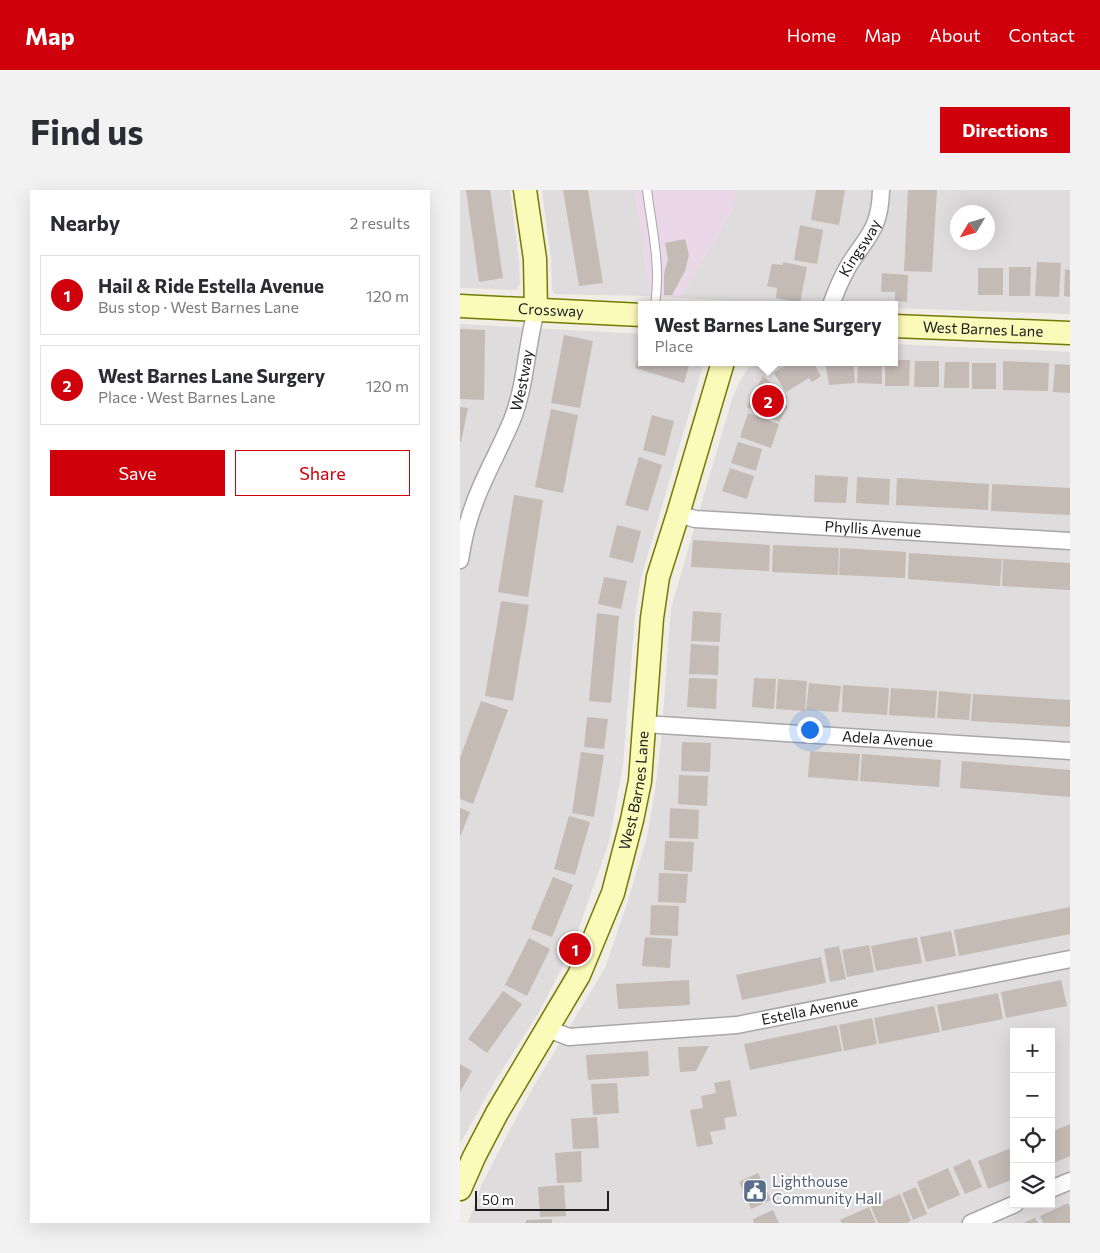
<!DOCTYPE html>
<meta charset="utf-8">
<style>
:root{--surface:#fff;--page:#f2f2f3;--text:#2b2b33;--muted:#7c7c81;--line:#e1e1e2;--accent:#cf000b}
body{margin:0;font-family:Commissioner,sans-serif;background:var(--page);color:var(--text)}
.controls{position:absolute;right:15px;bottom:15px;display:grid;overflow:hidden;border-radius:0px;box-shadow:0 5px 20px #0002}
.controls button{width:45px;height:45px;display:grid;place-items:center;padding:0;border:0;border-bottom:1px solid var(--line);background:var(--surface);color:var(--text);font:25px sans-serif}
.compass{position:absolute;left:490px;top:15px;width:45px;height:45px;border-radius:50%;background:var(--surface);box-shadow:0 5px 20px #0002;rotate:232deg}
.scale{position:absolute;left:15px;bottom:12px;width:134px;box-sizing:border-box;padding-left:5px;border:2px solid #202020;border-top:0;font-size:14px;line-height:18px;white-space:nowrap;color:#202020;-webkit-text-stroke:4px #fff;paint-order:stroke}
.you{position:absolute;left:349px;top:539px;width:18px;height:18px;margin:-12px;border:4px solid #fff;border-radius:50%;background:#1a73e8;box-shadow:0 0 0 8px #1a73e833}
.badge{display:grid;place-items:center;width:32px;height:32px;border-radius:50%;background:var(--accent);color:#fff;font-size:16px;font-weight:700}
.pin{position:absolute;translate:-50% -50%;border:2px solid #fff;box-shadow:0 1px 5px #0006}
.popup{position:absolute;left:178px;top:111px;width:260px;height:65px;box-sizing:border-box;display:grid;place-content:center;border-radius:0px;background:var(--surface);filter:drop-shadow(0 1px 4px #0005);font-size:16px;white-space:nowrap;color:var(--muted)}
.popup b{font-size:19px;color:var(--text)}
.popup::after{content:'';position:absolute;left:50%;top:100%;margin-left:-10px;border:10px solid transparent;border-top-color:var(--surface)}
.list{margin:0;padding:0;list-style:none}
h2{display:flex;justify-content:space-between;align-items:center;height:65px;margin:0;padding:0 20px;font-size:21px}
h2 small{font-size:16px;font-weight:400;color:var(--muted)}
.list li{display:grid;grid-template-columns:32px 1fr auto;gap:15px;align-items:center;box-sizing:border-box;height:80px;margin:0 10px 10px;padding:0 10px;border:1px solid var(--line);border-radius:0px}
.list b{display:block;font-size:19px;white-space:nowrap}
.list p{margin:0;font-size:16px;white-space:nowrap;color:var(--muted)}
.list em{font-size:16px;font-style:normal;color:var(--muted)}
.actions{display:flex;gap:10px;padding:15px 20px}
.actions a{flex:1;padding:11px 0;border:1px solid var(--accent);border-radius:0px;text-align:center;font-size:18px;color:var(--accent)}
.actions .main{background:var(--accent);color:#fff}
.icon{flex:none;width:28px;height:28px;fill:none;stroke:currentColor;stroke-width:2;stroke-linecap:round;stroke-linejoin:round}
.map{position:relative;flex:none;width:610px;height:1033px;overflow:hidden;border-radius:0px}
header{display:flex;align-items:center;gap:30px;box-sizing:border-box;height:70px;padding:0 25px;background:var(--accent);color:#fff}
header strong{font-size:24px}
nav{display:flex;gap:28px;margin-inline-start:auto;font-size:18px}
.intro{display:flex;align-items:center;justify-content:space-between;box-sizing:border-box;height:120px;padding:0 30px}
h1{margin:0;font-size:35px}
.button{padding:12px 22px;border-radius:0px;background:var(--accent);color:#fff;font-size:18px;font-weight:700}
main{display:flex;gap:30px;padding:0 30px}
aside{flex:1;background:var(--surface);border-radius:0px;box-shadow:0 5px 20px #0002}
.map>svg:first-child{display:block}
.residential{fill:#dedcdd;fill-rule:evenodd}
.industrial{fill:#ead7e7}
.building{fill:#c5bbb5}
.lines{fill:none;stroke-linecap:round;stroke-linejoin:round}
.lane-casing{stroke:#a7a7a7;stroke-width:10}
.street-casing{stroke:#a7a7a7;stroke-width:19}
.secondary-casing{stroke:#747b02;stroke-width:25}
.lane{stroke:#fff;stroke-width:8}
.street{stroke:#fff;stroke-width:16}
.secondary{stroke:#fbfbb9;stroke-width:22}
.labels{text-anchor:middle;stroke-width:4;stroke-linejoin:round;paint-order:stroke}
.street-label{font-size:15px;fill:#202020;stroke:#fff}
.service-label{font-size:15px;fill:#4e5e75;stroke:#fff;text-anchor:start}
</style>
<header>
<strong>Map</strong>
<nav><a>Home</a><a>Map</a><a>About</a><a>Contact</a></nav>
</header>
<div class="intro"><h1>Find us</h1><a class="button">Directions</a></div>
<main>
<aside>
<h2>Nearby<small>2 results</small></h2>
<ul class="list">
<li><span class="badge">1</span><div><b>Hail &amp; Ride Estella Avenue</b><p>Bus stop · West Barnes Lane</p></div><em>120 m</em></li>
<li><span class="badge">2</span><div><b>West Barnes Lane Surgery</b><p>Place · West Barnes Lane</p></div><em>120 m</em></li>
</ul>
<div class="actions"><a class="main">Save</a><a>Share</a></div>
</aside>
<div class="map">
<svg width="610" height="1033" viewBox="0 0 610 1033">
<rect width="100%" height="100%" fill="#f0ece6"/>
<!-- residential -->
<g class="residential">
<polygon points="0,0 50,0 59,71 60,94 56,100 0,98"/>
<polygon points="82,0 175,0 190,106 95,104 92,100 91,68"/>
<path d="M276,0H610V124L434,118V115H346L219,108L272,21ZM498,22H528V52H498Z"/>
<polygon points="0,134 182,144 182,172 244,172 181,388 175,424 163,575 149,652 111,760 79,822 33,894 0,954"/>
<path d="M434,154L610,162V1033H8L22,994L46,947L74,896L145,778L167,714L187,647L195,601L201,551L211,418L272,209L280,191L292,172H434ZM554,842H591V1014H554Z"/>
</g>
<!-- industrial -->
<polygon class="industrial" points="175,0 276,0 272,21 219,108 190,106"/>
<!-- building -->
<g class="building">
<polygon points="6,0 30,0 43,88 19,92"/>
<polygon points="103,0 128,0 143,93 119,96"/>
<polygon points="356,0 385,0 379,35 351,30"/>
<polygon points="448,0 477,0 472,82 444,81"/>
<polygon points="340,35 363,40 357,74 334,70"/>
<polygon points="225,49 229,65 225,81 212,105 204,105 204,84 208,69 205,53"/>
<polygon points="323,72 347,77 340,113 316,108 317,98 307,96 312,74 323,75"/>
<polygon points="577,72 601,73 599,107 575,106"/>
<polygon points="549,77 571,77 570,106 549,106"/>
<rect x="518" y="78" width="25" height="27"/>
<polygon points="605,79 610,80 610,107 604,106"/>
<polygon points="422,83 448,85 447,112 435,111 435,102 421,102"/>
<polygon points="0,139 25,140 24,210 0,209"/>
<polygon points="104,145 133,151 120,218 91,213"/>
<polygon points="181,157 182,172 230,172 224,193 175,178"/>
<polygon points="434,170 450,170 449,196 425,196 425,172 434,172"/>
<polygon points="455,171 479,171 479,197 454,197"/>
<polygon points="543,171 589,173 588,201 543,200"/>
<polygon points="330,172 353,172 361,186 352,192 349,188 326,202 314,183"/>
<polygon points="365,172 393,172 395,193 369,195"/>
<polygon points="398,172 422,172 422,194 397,193"/>
<polygon points="485,172 509,172 509,198 484,198"/>
<rect x="512" y="173" width="24" height="26"/>
<polygon points="595,174 610,175 610,203 593,202"/>
<polygon points="303,186 327,207 324,214 328,216 319,232 287,217"/>
<polygon points="0,217 8,218 1,252 0,252"/>
<polygon points="91,219 118,225 103,303 75,297"/>
<polygon points="288,223 319,234 311,258 280,247"/>
<polygon points="192,225 214,231 205,266 183,260"/>
<polygon points="278,252 302,259 296,281 271,273"/>
<polygon points="179,267 202,275 188,321 165,315"/>
<polygon points="270,278 294,286 287,309 262,301"/>
<polygon points="355,285 388,287 386,313 354,312"/>
<polygon points="397,287 430,289 429,315 396,313"/>
<polygon points="437,288 529,294 528,320 436,315"/>
<polygon points="532,294 610,298 610,325 531,321"/>
<polygon points="54,305 83,310 68,407 38,402"/>
<polygon points="157,335 181,341 173,373 149,367"/>
<polygon points="233,350 310,355 309,381 231,377"/>
<polygon points="313,355 379,358 378,385 312,382"/>
<polygon points="380,358 446,362 445,388 379,385"/>
<polygon points="449,363 542,369 540,396 448,389"/>
<polygon points="543,369 610,373 610,400 542,396"/>
<polygon points="144,387 167,391 161,419 138,414"/>
<polygon points="41,411 69,415 53,511 25,506"/>
<polygon points="233,421 261,423 260,452 231,451"/>
<polygon points="137,423 159,426 151,513 129,511"/>
<polygon points="231,454 259,456 258,485 229,484"/>
<polygon points="229,488 257,489 256,519 227,517"/>
<polygon points="294,488 316,489 314,519 292,517"/>
<polygon points="318,489 347,491 345,521 316,519"/>
<polygon points="349,493 381,496 378,522 346,520"/>
<polygon points="383,495 429,498 427,525 382,522"/>
<polygon points="431,498 477,501 475,528 429,525"/>
<polygon points="479,501 511,504 509,530 477,528"/>
<polygon points="513,504 610,510 610,537 511,531"/>
<polygon points="21,511 48,520 13,614 0,609 0,568"/>
<polygon points="127,527 148,529 144,559 124,557"/>
<polygon points="222,552 251,553 250,582 221,581"/>
<polygon points="350,561 400,564 398,591 348,587"/>
<polygon points="121,562 144,565 134,627 112,623"/>
<polygon points="402,564 481,570 479,597 400,591"/>
<polygon points="502,571 610,580 610,607 500,598"/>
<polygon points="219,585 248,586 247,616 218,614"/>
<polygon points="0,618 10,622 0,647"/>
<polygon points="210,618 239,620 238,649 209,648"/>
<polygon points="109,626 130,632 115,685 94,679"/>
<polygon points="205,651 234,652 232,682 204,680"/>
<polygon points="199,683 228,684 226,713 198,712"/>
<polygon points="93,687 113,695 92,747 71,739"/>
<polygon points="191,715 219,716 218,746 190,745"/>
<polygon points="610,717 610,744 499,766 494,740"/>
<polygon points="491,741 496,766 466,772 460,747"/>
<polygon points="185,747 212,749 210,778 182,776"/>
<polygon points="457,747 462,773 416,781 411,756"/>
<polygon points="69,748 90,759 67,806 45,795"/>
<polygon points="409,755 414,782 387,787 382,760"/>
<polygon points="379,756 386,789 370,792 364,759"/>
<polygon points="361,767 366,793 282,810 276,785"/>
<polygon points="229,790 230,815 158,819 156,794"/>
<polygon points="601,790 607,816 546,828 541,802"/>
<polygon points="43,801 62,814 27,863 8,849"/>
<polygon points="538,803 543,829 482,841 477,815"/>
<polygon points="474,816 480,842 419,854 414,828"/>
<polygon points="412,828 417,854 384,861 379,835"/>
<polygon points="377,835 382,861 290,880 284,854"/>
<polygon points="249,856 236,881 220,882 218,857"/>
<polygon points="188,861 189,886 128,890 126,865"/>
<polygon points="0,874 12,881 0,902"/>
<polygon points="270,890 277,926 264,928 266,939 250,942 253,954 237,957 230,920 243,918 241,906 256,903 254,893"/>
<polygon points="157,893 159,923 133,925 131,894"/>
<polygon points="137,927 139,958 113,959 111,929"/>
<polygon points="610,934 610,966 591,974 591,942"/>
<polygon points="554,957 554,989 528,999 518,971"/>
<polygon points="121,961 122,992 97,993 95,963"/>
<polygon points="510,969 522,997 505,1004 493,977"/>
<polygon points="488,978 500,1005 468,1019 457,992"/>
<polygon points="298,983 311,1010 291,1019 279,992"/>
<polygon points="104,995 106,1026 80,1027 78,997"/>
<polygon points="456,997 467,1024 453,1030 442,1003"/>
<polygon points="440,1004 451,1031 447,1033 418,1033 411,1017"/>
<polygon points="608,1013 610,1017 610,1033 583,1033 580,1026"/>
<polygon points="409,1017 416,1033 382,1033 380,1030"/>
<polygon points="313,1020 319,1033 294,1033 293,1029"/>
<polygon points="575,1028 578,1033 563,1033"/>
<polygon points="92,1029 92,1033 66,1033 66,1030"/>
</g>
<g class="lines">
<defs>
<path id="lane" d="M187,0C192,39 201,75 195,115"/>
<g id="street">
<path id="s1" d="M371,115C376,101 382,87 389,75C408,45 420,39 421,0"/>
<path id="s2" d="M218,324L235,329L610,351"/>
<path id="s3" d="M0,370C2,358 4,345 8,333C18,296 38,264 52,230C66,195 66,157 76,121"/>
<path id="s4" d="M184,534L610,561"/>
<path id="s5" d="M88,839L109,847L277,835L610,769"/>
<polyline points="591,999 610,991"/>
<polyline points="511,1033 555,1014"/>
</g>
<g id="secondary">
<polyline points="65,0 75,69 76,121"/>
<path id="s6" d="M0,116L182,125"/>
<path id="s7" d="M434,136L610,143"/>
<path id="s8" d="M0,999L14,967L37,923L119,785L153,703L172,630L180,591L192,428L198,387L218,324L263,172"/>
</g>
</defs>
<!-- lane casing -->
<use href="#lane" class="lane-casing"/>
<!-- street casing -->
<use href="#street" class="street-casing"/>
<!-- secondary casing -->
<use href="#secondary" class="secondary-casing"/>
<!-- lane -->
<use href="#lane" class="lane"/>
<!-- street -->
<use href="#street" class="street"/>
<!-- secondary -->
<use href="#secondary" class="secondary"/>
</g>
<!-- icons -->
<defs>
<symbol id="civic-square" viewBox="-11 -11 22 22"><rect x="-9" y="-9" width="18" height="18" rx="4" fill="#5c6f8a" stroke="#fff"/><path d="M-.6-6.5H3V-4.5H.6V-3L4-1V1h2V6H-6V1h2V-1L-.6-3ZM-1.2 2.5V6h2.4V2.5Z" fill="#fff"/></symbol>
</defs>
<g fill-rule="evenodd">
<use href="#civic-square" x="281" y="987" width="28" height="28"/>
</g>
<g class="labels">
<!-- street labels -->
<g class="street-label">
<text dy="5" stroke="none"><textPath href="#s1" startOffset="64">Kingsway</textPath></text>
<text dy="5" stroke="none"><textPath href="#s6" startOffset="91">Crossway</textPath></text>
<text dy="5" stroke="none"><textPath href="#s7" startOffset="89">West Barnes Lane</textPath></text>
<text dy="5" stroke="none"><textPath href="#s3" startOffset="191">Westway</textPath></text>
<text dy="5" stroke="none"><textPath href="#s2" startOffset="196">Phyllis Avenue</textPath></text>
<text dy="5" stroke="none"><textPath href="#s4" startOffset="244">Adela Avenue</textPath></text>
<text dy="5" stroke="none"><textPath href="#s8" startOffset="439">West Barnes Lane</textPath></text>
<text dy="5" stroke="none"><textPath href="#s5" startOffset="265">Estella Avenue</textPath></text>
</g>
<!-- service labels -->
<g class="service-label">
<text x="312" y="997">Lighthouse<tspan x="312" dy="17">Community Hall</tspan></text>
</g>
</g>
</svg>
<div class="controls">
<button>+</button>
<button>−</button>
<button><svg class="icon" aria-label="locate" viewBox="0 0 24 24"><circle cx="12" cy="12" r="6"/><path d="M12 2v4M12 18v4M2 12h4M18 12h4"/></svg></button>
<button><svg class="icon" aria-label="layers" viewBox="0 0 24 24"><path d="M12 4l9 5-9 5-9-5zM3 14l9 5 9-5"/></svg></button>
</div>
<svg class="compass" viewBox="-18 -18 36 36"><path d="M0-13l5 13h-10z" fill="#e53935"/><path d="M0 13l5-13h-10z" fill="#7c7c81"/></svg>
<div class="scale">50 m</div>
<div class="you"></div>
<div class="pin badge" style="left:115px;top:759px">1</div>
<div class="pin badge" style="left:308px;top:211px">2</div>
<div class="popup"><b>West Barnes Lane Surgery</b>Place</div>
</div>
</main>
